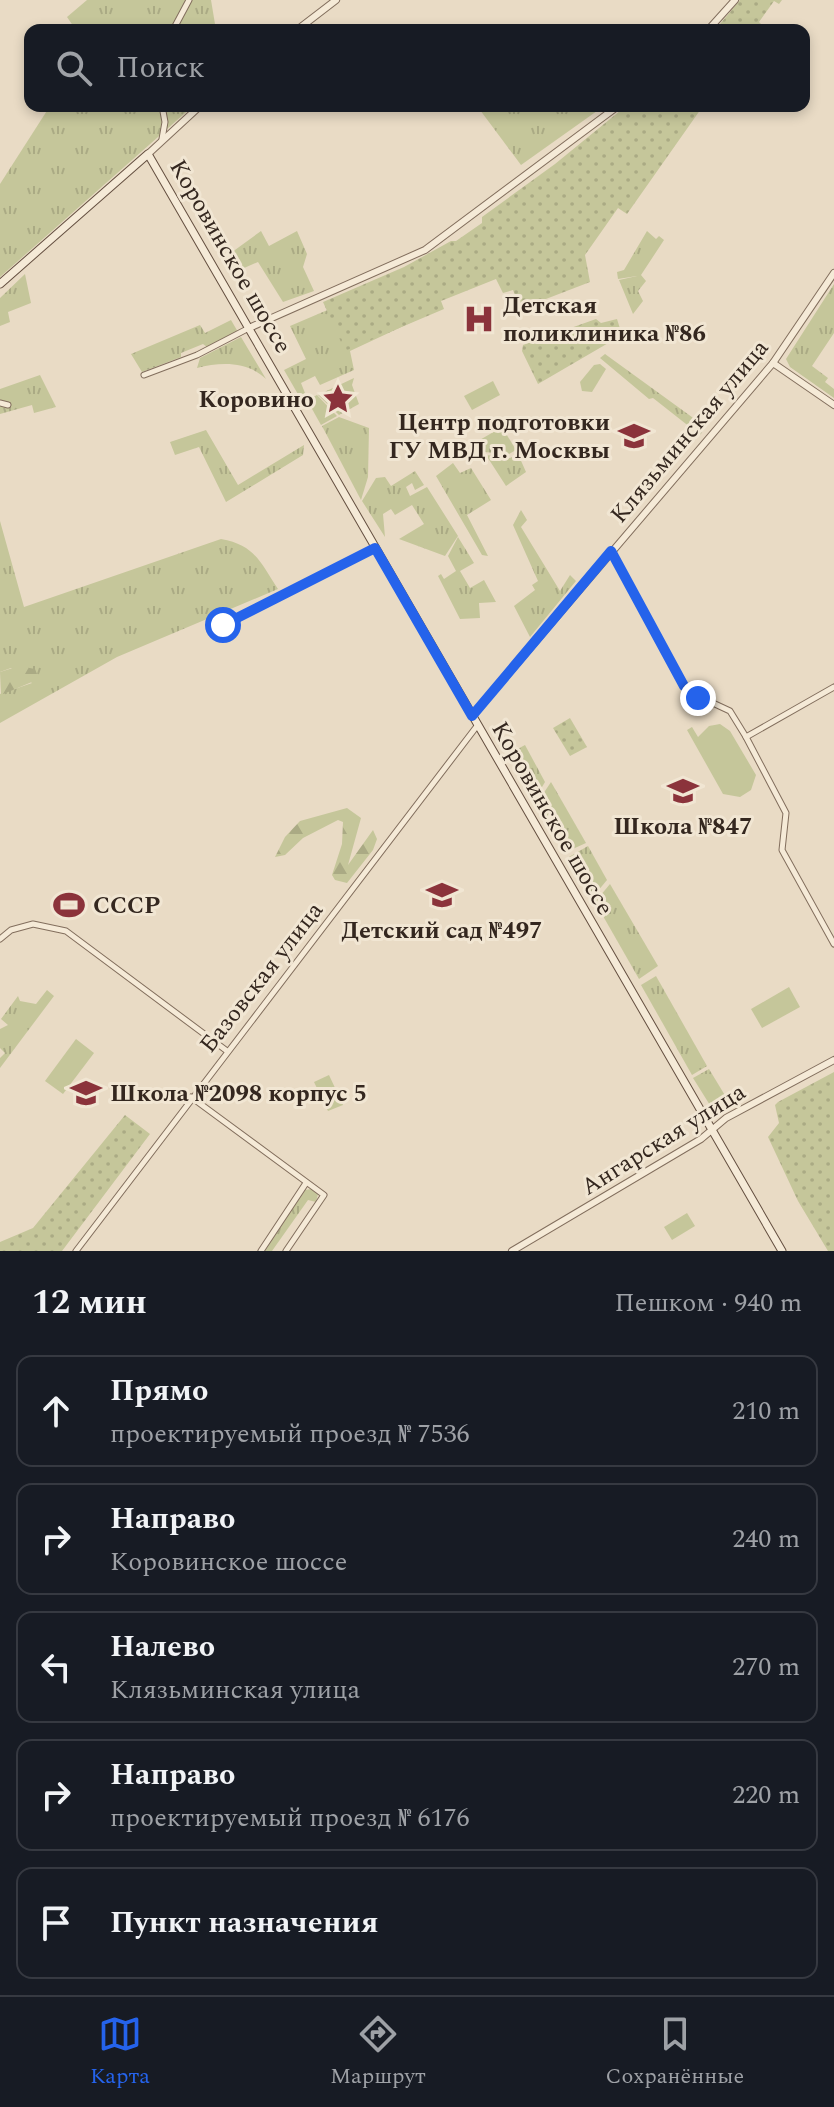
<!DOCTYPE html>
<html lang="ru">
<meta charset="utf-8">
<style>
:root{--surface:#171b24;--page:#20242c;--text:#f1f3f6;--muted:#9ea1a6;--line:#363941;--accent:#2563eb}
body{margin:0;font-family:Spectral,serif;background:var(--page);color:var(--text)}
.stop{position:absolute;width:24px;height:24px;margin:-18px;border:6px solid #2563eb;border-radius:50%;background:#fff}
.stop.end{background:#2563eb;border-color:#fff;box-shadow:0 2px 8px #0008}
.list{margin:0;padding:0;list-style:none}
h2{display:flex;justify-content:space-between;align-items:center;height:104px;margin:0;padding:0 32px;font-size:34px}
h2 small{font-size:26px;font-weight:400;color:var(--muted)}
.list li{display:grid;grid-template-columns:52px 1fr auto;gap:24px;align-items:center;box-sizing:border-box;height:112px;margin:0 16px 16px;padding:0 16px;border:2px solid var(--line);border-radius:16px}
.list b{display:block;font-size:30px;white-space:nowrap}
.list p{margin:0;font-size:26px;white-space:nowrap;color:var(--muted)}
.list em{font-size:26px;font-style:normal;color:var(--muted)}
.icon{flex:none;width:44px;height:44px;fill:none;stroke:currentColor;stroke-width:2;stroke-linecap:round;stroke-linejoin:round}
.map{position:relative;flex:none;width:834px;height:1251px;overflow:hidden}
.search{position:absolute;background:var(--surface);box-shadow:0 4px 12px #0003;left:24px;right:24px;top:24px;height:88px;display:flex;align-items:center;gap:20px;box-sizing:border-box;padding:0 28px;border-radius:16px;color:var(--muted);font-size:30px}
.sheet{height:744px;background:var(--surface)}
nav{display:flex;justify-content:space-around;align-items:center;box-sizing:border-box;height:112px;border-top:2px solid var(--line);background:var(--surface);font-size:22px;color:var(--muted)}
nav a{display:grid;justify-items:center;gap:4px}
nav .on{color:var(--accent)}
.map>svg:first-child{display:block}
.grass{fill:url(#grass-tufts)}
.forest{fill:url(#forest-firs)}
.park{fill:url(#park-dots)}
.garden{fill:#c5c69a}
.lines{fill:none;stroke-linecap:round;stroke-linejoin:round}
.minor-casing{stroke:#826e5d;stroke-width:7}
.tertiary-casing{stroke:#826e5d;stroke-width:8}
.secondary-casing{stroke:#644f40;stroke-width:9}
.minor{stroke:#f5ead7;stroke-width:5}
.tertiary{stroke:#f5ead7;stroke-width:6}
.secondary{stroke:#f5ead7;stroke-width:7}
.route{stroke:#2563eb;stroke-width:10}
.labels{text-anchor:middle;stroke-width:6;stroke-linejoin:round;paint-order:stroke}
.street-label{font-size:24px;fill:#34271f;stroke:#f1e6d3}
.poi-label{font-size:24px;font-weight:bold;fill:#34271f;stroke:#f1e6d3;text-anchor:start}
</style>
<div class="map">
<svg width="834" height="1251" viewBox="0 0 834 1251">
<defs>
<pattern id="grass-tufts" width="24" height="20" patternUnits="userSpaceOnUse" patternTransform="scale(2)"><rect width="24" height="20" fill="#c5c69a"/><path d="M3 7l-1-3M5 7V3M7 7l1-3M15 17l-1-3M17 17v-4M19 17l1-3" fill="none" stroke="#aaaa84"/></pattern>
<pattern id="forest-firs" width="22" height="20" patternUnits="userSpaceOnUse" patternTransform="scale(2)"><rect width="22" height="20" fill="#c5c69a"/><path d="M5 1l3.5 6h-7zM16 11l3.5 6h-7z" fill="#aaaa84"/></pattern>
<pattern id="park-dots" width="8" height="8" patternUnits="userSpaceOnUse" patternTransform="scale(2)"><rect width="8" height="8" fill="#c5c69a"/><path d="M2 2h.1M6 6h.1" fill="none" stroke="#aaaa84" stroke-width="1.8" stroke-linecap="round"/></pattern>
</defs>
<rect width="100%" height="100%" fill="#e9dbc5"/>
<!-- grass -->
<g class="grass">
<polygon points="87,0 211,0 216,30 76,30 67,17"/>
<polygon points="50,106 193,106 0,277 0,184"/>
<polygon points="477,106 596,106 597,111 521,165"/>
<polygon points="261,231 269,246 297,231 307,254 303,267 314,291 283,302 258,262 235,272 228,255"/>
<polygon points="647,231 656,239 659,236 664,240 641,275 646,281 638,291 643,301 633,314 619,280 637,276 618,279 617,272 624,270"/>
<polygon points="25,274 31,303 8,312 10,322 0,326 0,298"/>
<polygon points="834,284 834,333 812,366 828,378 825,382 834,389 834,398 790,367 786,359"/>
<polygon points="379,288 440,299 442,308 350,351 354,370 320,385 315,376 301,383 305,393 299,396 284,370 306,359 290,326"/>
<polygon points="231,320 238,332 207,347 203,344 181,353 181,357 142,372 131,354 200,325 205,333"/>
<path d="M241,337L266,379C247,361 221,362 197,368L200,358Z"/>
<polygon points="605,354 696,420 706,427 700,435 653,398 649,399 600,358"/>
<polygon points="40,375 56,407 34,413 32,405 0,414 0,389"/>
<polygon points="354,378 352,385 359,404 339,415 318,395"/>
<polygon points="317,395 337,416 321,425 307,400"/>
<polygon points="339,417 369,428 368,477 361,500 322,426"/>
<polygon points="502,427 516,450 509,454 484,452 478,441"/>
<polygon points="206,430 238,485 304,445 303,455 226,502 199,447 175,455 170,442"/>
<polygon points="518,454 526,472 506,486 486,455 510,458"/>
<polygon points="453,463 460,473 471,468 491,500 467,515 488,556 482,555 436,476"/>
<polygon points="415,471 424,485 415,490 412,483 406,487 410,496 427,487 458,536 445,556 399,539 424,524 412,505 395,515 391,509 383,514 385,537 362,501 376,478 385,477 391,486"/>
<polygon points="521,510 527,520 521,527 560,591 570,575 576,581 530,637 514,606 535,590 532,585 538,581 513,525"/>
<path d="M0,521L24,607L221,539C255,545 260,562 278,589L117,657L0,723V694L32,683L11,668L0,672Z"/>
<polygon points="458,537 474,563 460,571 470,588 484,580 496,602 479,603 480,618 460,619 438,576 441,574 444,579 456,571 448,556"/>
<polygon points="525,745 545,782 535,799 508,754"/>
<polygon points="551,782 586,843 566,852 537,803"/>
<polygon points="588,846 607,880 592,898 569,857"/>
<polygon points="610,884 658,966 639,979 595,902"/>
<polygon points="656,976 707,1066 692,1075 641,985"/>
<polygon points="47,990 54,996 0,1068 0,1058 5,1053 0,1048 0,1029 8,1025 1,1019 18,996 20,1001 36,1004"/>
<polygon points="709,1069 726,1097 720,1112 713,1110 693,1078"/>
<polygon points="311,1189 318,1194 316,1202 308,1200 272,1251 265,1251 305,1190"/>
</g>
<!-- forest -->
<g class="forest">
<polygon points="19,666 35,669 39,679 1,695 0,672"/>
<polygon points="347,808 361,818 348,865 373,830 377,839 373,850 347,883 335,880 332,875 342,844 343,822 338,820 303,838 285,855 275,857 285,837 300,821"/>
</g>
<!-- park -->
<g class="park">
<polygon points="740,0 782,0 779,4 774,1 759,22 763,26 760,30 715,30"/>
<polygon points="626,106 703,106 627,214 618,208 585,255 590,282 520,309 513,290 503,293 496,279 441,301 444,309 345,351 323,302 404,267 451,241 456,241 482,223 482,217 555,164"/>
<polygon points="596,319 601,323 617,319 622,335 538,384 522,351 523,345"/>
<polygon points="570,718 587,747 570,756 553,728"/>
<polygon points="834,1072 834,1251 828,1251 798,1201 768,1137 779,1123 775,1105 778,1102"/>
<polygon points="125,1115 150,1134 62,1251 0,1251 0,1242 33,1228"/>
</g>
<!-- garden -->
<g class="garden">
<polygon points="600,364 606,369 592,392 582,391 580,382 594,365"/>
<polygon points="493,381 500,395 472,410 464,396"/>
<polygon points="720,724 730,731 756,775 751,790 740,797 723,794 687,730 692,727 698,737 709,726"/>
<polygon points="789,987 800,1007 762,1028 751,1009"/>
<polygon points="76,1039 94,1053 63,1094 45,1081"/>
<polygon points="329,1075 343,1105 328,1111 314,1082"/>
<polygon points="687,1213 695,1226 672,1240 664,1227"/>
</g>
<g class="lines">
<defs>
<g id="minor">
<polyline points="173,30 189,0"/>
<polyline points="162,106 165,122 162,139"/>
<polyline points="144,375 197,355 249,328"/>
<polyline points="0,403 8,405"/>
<polyline points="611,551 687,691 730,711 746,737 786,813 782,850 834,944"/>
<polyline points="223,625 375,548"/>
<polyline points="746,737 834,687"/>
<polyline points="0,939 11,930 33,924 66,931 227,1051"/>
<polyline points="191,1097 324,1195 286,1251"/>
<polyline points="76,1251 477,726"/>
<polyline points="261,1251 306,1183"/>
</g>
<g id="tertiary">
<polyline points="297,30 336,0"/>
<polyline points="708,30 735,0"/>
<polyline points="148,154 200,106"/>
<polyline points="249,328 425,250 618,106"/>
<polyline points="773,363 834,405"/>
<polyline points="472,716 773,363 834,273"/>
<polyline points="512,1251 701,1139 726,1118 834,1060"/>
</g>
<polyline id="secondary" points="0,284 148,154 782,1251"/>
</defs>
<!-- minor casing -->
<use href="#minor" class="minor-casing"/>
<!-- tertiary casing -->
<use href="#tertiary" class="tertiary-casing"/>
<!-- secondary casing -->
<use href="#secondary" class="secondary-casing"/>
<!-- minor -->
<use href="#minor" class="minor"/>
<!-- tertiary -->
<use href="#tertiary" class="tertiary"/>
<!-- secondary -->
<use href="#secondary" class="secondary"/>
</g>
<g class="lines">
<!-- route -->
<polyline class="route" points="223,625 375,548 472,716 611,551 684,686 698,698"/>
</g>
<!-- icons -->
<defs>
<symbol id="hospital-bare" viewBox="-9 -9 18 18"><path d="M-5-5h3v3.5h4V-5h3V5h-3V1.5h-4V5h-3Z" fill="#8b333b" stroke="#f1e6d3" stroke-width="2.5" paint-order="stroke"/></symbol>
<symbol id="sight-bare" viewBox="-9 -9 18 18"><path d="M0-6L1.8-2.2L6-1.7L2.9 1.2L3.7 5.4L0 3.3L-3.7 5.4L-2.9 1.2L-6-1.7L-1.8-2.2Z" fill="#8b333b" stroke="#f1e6d3" stroke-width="2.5" paint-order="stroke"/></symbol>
<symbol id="university-bare" viewBox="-9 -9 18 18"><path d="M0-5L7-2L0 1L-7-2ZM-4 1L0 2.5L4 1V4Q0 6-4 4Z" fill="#8b333b" stroke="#f1e6d3" stroke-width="2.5" paint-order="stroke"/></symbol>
<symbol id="school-bare" viewBox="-9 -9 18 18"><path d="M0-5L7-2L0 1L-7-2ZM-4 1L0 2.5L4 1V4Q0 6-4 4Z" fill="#8b333b" stroke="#f1e6d3" stroke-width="2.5" paint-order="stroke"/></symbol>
<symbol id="stadium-bare" viewBox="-9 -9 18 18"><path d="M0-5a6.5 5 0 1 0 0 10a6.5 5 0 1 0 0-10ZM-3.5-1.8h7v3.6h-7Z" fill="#8b333b" stroke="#f1e6d3" stroke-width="2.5" paint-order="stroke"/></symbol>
</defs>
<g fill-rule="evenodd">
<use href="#hospital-bare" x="457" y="297" width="44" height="44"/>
<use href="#sight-bare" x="316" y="377" width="44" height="44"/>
<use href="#university-bare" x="612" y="414" width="44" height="44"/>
<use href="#school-bare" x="661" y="769" width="44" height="44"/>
<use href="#school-bare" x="420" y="873" width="44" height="44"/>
<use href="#stadium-bare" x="47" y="883" width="44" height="44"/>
<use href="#school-bare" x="64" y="1071" width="44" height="44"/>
</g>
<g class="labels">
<!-- street labels -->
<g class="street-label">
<text transform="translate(231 256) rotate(60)" y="8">Коровинское шоссе</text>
<text transform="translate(689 431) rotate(-50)" y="8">Клязьминская улица</text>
<text transform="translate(553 818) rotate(60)" y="8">Коровинское шоссе</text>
<text transform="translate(261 977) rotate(-52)" y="8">Базовская улица</text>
<text transform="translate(663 1139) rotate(-32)" y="8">Ангарская улица</text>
</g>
<!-- poi labels -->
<g class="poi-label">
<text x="503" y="313">Детская<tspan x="503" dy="28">поликлиника №86</tspan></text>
<text x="314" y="407" text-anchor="end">Коровино</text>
<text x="610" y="430" text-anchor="end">Центр подготовки<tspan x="610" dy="28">ГУ МВД г. Москвы</tspan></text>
<text x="683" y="834" text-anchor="middle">Школа №847</text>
<text x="93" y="913">СССР</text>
<text x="442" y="938" text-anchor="middle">Детский сад №497</text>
<text x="110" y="1101">Школа №2098 корпус 5</text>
</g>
</g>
</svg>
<div class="stop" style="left:223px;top:625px"></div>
<div class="stop end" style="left:698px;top:698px"></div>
<div class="search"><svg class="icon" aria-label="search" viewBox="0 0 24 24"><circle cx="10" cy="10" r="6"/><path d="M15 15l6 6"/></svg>Поиск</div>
</div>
<section class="sheet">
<h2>12 мин<small>Пешком · 940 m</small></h2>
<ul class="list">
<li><svg class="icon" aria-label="ahead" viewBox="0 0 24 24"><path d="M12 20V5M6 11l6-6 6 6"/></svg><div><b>Прямо</b><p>проектируемый проезд № 7536</p></div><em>210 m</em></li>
<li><svg class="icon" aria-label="right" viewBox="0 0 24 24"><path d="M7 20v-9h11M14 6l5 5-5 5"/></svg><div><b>Направо</b><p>Коровинское шоссе</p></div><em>240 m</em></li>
<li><svg class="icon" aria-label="left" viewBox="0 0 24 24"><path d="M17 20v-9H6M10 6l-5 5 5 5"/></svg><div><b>Налево</b><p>Клязьминская улица</p></div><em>270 m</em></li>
<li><svg class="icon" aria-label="right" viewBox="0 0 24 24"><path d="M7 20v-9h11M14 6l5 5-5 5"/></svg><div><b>Направо</b><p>проектируемый проезд № 6176</p></div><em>220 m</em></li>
<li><svg class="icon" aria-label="arrive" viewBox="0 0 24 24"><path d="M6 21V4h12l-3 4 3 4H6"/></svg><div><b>Пункт назначения</b></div></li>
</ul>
</section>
<nav>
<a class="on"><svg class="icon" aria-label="map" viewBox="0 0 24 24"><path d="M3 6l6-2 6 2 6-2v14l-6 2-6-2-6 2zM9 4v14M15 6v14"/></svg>Карта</a>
<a><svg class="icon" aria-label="directions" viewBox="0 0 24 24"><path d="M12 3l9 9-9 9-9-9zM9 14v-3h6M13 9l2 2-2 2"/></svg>Маршрут</a>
<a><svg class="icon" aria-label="saved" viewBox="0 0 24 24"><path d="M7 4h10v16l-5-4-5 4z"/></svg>Сохранённые</a>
</nav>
